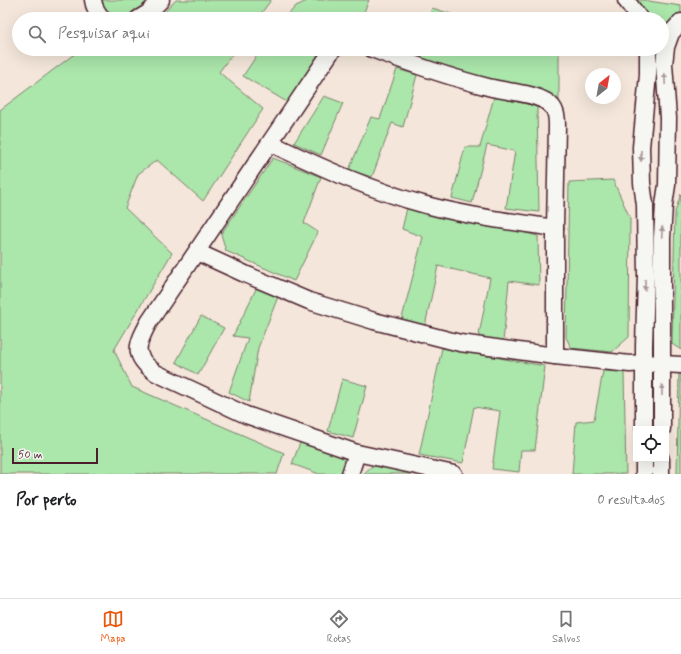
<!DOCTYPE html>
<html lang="pt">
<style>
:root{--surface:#fff;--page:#f6f6f6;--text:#202124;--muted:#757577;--line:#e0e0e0;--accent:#ea580c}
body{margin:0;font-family:Mynerve,sans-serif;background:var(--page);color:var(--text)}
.controls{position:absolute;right:12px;bottom:12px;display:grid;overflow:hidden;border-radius:0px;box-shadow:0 4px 16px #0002}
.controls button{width:36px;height:36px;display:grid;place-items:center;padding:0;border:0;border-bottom:1px solid var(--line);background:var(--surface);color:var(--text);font:20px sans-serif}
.compass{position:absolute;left:585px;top:68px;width:36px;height:36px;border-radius:50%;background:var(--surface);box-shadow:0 4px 16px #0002;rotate:31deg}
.scale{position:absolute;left:12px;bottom:10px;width:86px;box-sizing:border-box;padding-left:4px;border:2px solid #4a1f2b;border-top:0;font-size:11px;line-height:14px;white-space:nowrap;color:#4a1f2b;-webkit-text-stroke:3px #f6f6f2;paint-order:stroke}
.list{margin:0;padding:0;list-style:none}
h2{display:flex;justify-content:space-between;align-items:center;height:52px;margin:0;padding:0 16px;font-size:17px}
h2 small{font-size:13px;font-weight:400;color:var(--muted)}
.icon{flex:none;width:22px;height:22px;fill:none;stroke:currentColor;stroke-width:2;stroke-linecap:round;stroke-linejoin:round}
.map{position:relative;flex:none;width:681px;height:474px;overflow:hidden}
.search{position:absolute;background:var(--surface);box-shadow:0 4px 16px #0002;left:12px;right:12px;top:12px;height:44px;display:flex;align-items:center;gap:10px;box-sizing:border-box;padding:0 14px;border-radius:22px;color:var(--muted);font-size:15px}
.sheet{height:124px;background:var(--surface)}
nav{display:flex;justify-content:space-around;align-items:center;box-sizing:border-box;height:56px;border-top:1px solid var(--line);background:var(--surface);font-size:11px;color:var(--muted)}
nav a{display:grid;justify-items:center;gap:2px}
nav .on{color:var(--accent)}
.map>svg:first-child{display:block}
.green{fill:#abe6ab;stroke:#7a826b}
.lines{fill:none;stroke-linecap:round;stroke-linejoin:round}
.minor-casing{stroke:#4a1f2b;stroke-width:19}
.minor{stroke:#f6f6f2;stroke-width:16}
.oneway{fill:#a99598}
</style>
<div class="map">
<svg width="681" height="474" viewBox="0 0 681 474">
<rect width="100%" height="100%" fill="#f4e6da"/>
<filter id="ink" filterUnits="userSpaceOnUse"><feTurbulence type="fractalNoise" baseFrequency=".025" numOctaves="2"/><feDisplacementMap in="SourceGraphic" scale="8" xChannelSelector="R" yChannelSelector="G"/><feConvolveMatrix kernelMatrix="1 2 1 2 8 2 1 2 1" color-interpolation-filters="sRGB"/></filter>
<g filter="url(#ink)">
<!-- green -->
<g class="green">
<path d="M100,0H150C133,15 110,35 100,0Z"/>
<polygon points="176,0 271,0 257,19 158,19"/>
<polygon points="309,0 369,0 361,19 284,19 296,6"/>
<polygon points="634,0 642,0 681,6 681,15 665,29 662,29 662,19 646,19"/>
<polygon points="432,8 467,19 428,19"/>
<polygon points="81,49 236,49 219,72 263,109 203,201 157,160 138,174 125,208 172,253 114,350 132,387 284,453 277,474 0,474 0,110"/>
<polygon points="261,49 322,49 287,102 243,76"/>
<polygon points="417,49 559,49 559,102 536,87 467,75 414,57"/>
<polygon points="397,69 417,75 403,127 392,123 372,177 349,170 371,117 380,119"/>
<polygon points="324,96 343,103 321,155 294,143"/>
<polygon points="494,97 537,106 539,212 506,208 515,151 487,145 472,203 452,198 465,147 480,147"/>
<polygon points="273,158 321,177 304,223 318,232 294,281 226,251 221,234"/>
<polygon points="613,180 630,218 629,337 612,352 571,348 566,337 569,182"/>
<polygon points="681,194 681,350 672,344 675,212"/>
<polygon points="408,204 538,236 539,285 509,281 503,342 478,340 490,278 438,266 425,326 401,322 423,237 402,229"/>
<polygon points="258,285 279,294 258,348 249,402 229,392 248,338 233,336"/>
<polygon points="201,316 224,328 198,375 176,362"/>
<polygon points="442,348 545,366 535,450 521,450 519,472 492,469 500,411 474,407 463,463 419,455"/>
<polygon points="603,371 624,372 626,474 572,474 576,422 594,420"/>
<polygon points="679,372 681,372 681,474 677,474"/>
<polygon points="342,379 367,386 353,438 328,431"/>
<polygon points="301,440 353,460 347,474 319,474 292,464"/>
<polygon points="378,466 419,474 363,474 371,467"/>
</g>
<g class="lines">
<defs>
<g id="minor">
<path d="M93,0C94,8 98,14 103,19"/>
<polyline points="626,0 640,19"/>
<polyline points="138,19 148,13 161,0"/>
<path d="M333,49L149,322C136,346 132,356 156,373L246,415L357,453L454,474"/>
<path d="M372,49C411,64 449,77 488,87C506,92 532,92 547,102C556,108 557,116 557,126L555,228V356"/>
<path d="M270,143C320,167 373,191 426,205C468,216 512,222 555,228"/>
<polyline points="197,252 245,274 309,301 374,321 460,343 555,356 630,364 644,363 681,365"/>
<polyline points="644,429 644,346 646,275 645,205 642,183 641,147 648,75 648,49"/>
<polyline points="662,429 662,238 664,205 667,185 668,118 664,64 666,47 671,33 681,22"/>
<polyline points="350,474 357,453"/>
<polyline points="644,474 644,459"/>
<polyline points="661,474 661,459"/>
</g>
</defs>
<!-- minor casing -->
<use href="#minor" class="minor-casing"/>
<!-- minor -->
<use href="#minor" class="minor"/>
</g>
<!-- one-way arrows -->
<defs><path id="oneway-solid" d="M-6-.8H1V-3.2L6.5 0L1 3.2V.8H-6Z"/></defs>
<g class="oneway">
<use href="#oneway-solid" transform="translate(665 79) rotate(-92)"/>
<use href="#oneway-solid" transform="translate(641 156) rotate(89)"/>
<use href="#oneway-solid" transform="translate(662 232) rotate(-87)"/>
<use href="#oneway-solid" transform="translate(645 285) rotate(91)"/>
<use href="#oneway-solid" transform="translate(662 390) rotate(-89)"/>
</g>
</g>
</svg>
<div class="controls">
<button><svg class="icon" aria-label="locate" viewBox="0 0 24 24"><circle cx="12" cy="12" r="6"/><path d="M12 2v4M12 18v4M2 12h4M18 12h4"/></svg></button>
</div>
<svg class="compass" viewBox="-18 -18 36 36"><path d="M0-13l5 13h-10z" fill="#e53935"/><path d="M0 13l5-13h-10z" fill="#757577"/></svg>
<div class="scale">50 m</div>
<div class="search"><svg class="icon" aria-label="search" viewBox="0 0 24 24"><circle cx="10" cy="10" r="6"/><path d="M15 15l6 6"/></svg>Pesquisar aqui</div>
</div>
<section class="sheet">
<h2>Por perto<small>0 resultados</small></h2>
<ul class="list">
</ul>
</section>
<nav>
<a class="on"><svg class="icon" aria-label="map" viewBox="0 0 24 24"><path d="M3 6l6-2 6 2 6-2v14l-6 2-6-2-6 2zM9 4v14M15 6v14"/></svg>Mapa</a>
<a><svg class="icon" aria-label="directions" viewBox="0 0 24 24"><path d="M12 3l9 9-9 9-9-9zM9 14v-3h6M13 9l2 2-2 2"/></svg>Rotas</a>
<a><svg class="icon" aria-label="saved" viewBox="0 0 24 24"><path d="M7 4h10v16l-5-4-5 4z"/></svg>Salvos</a>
</nav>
